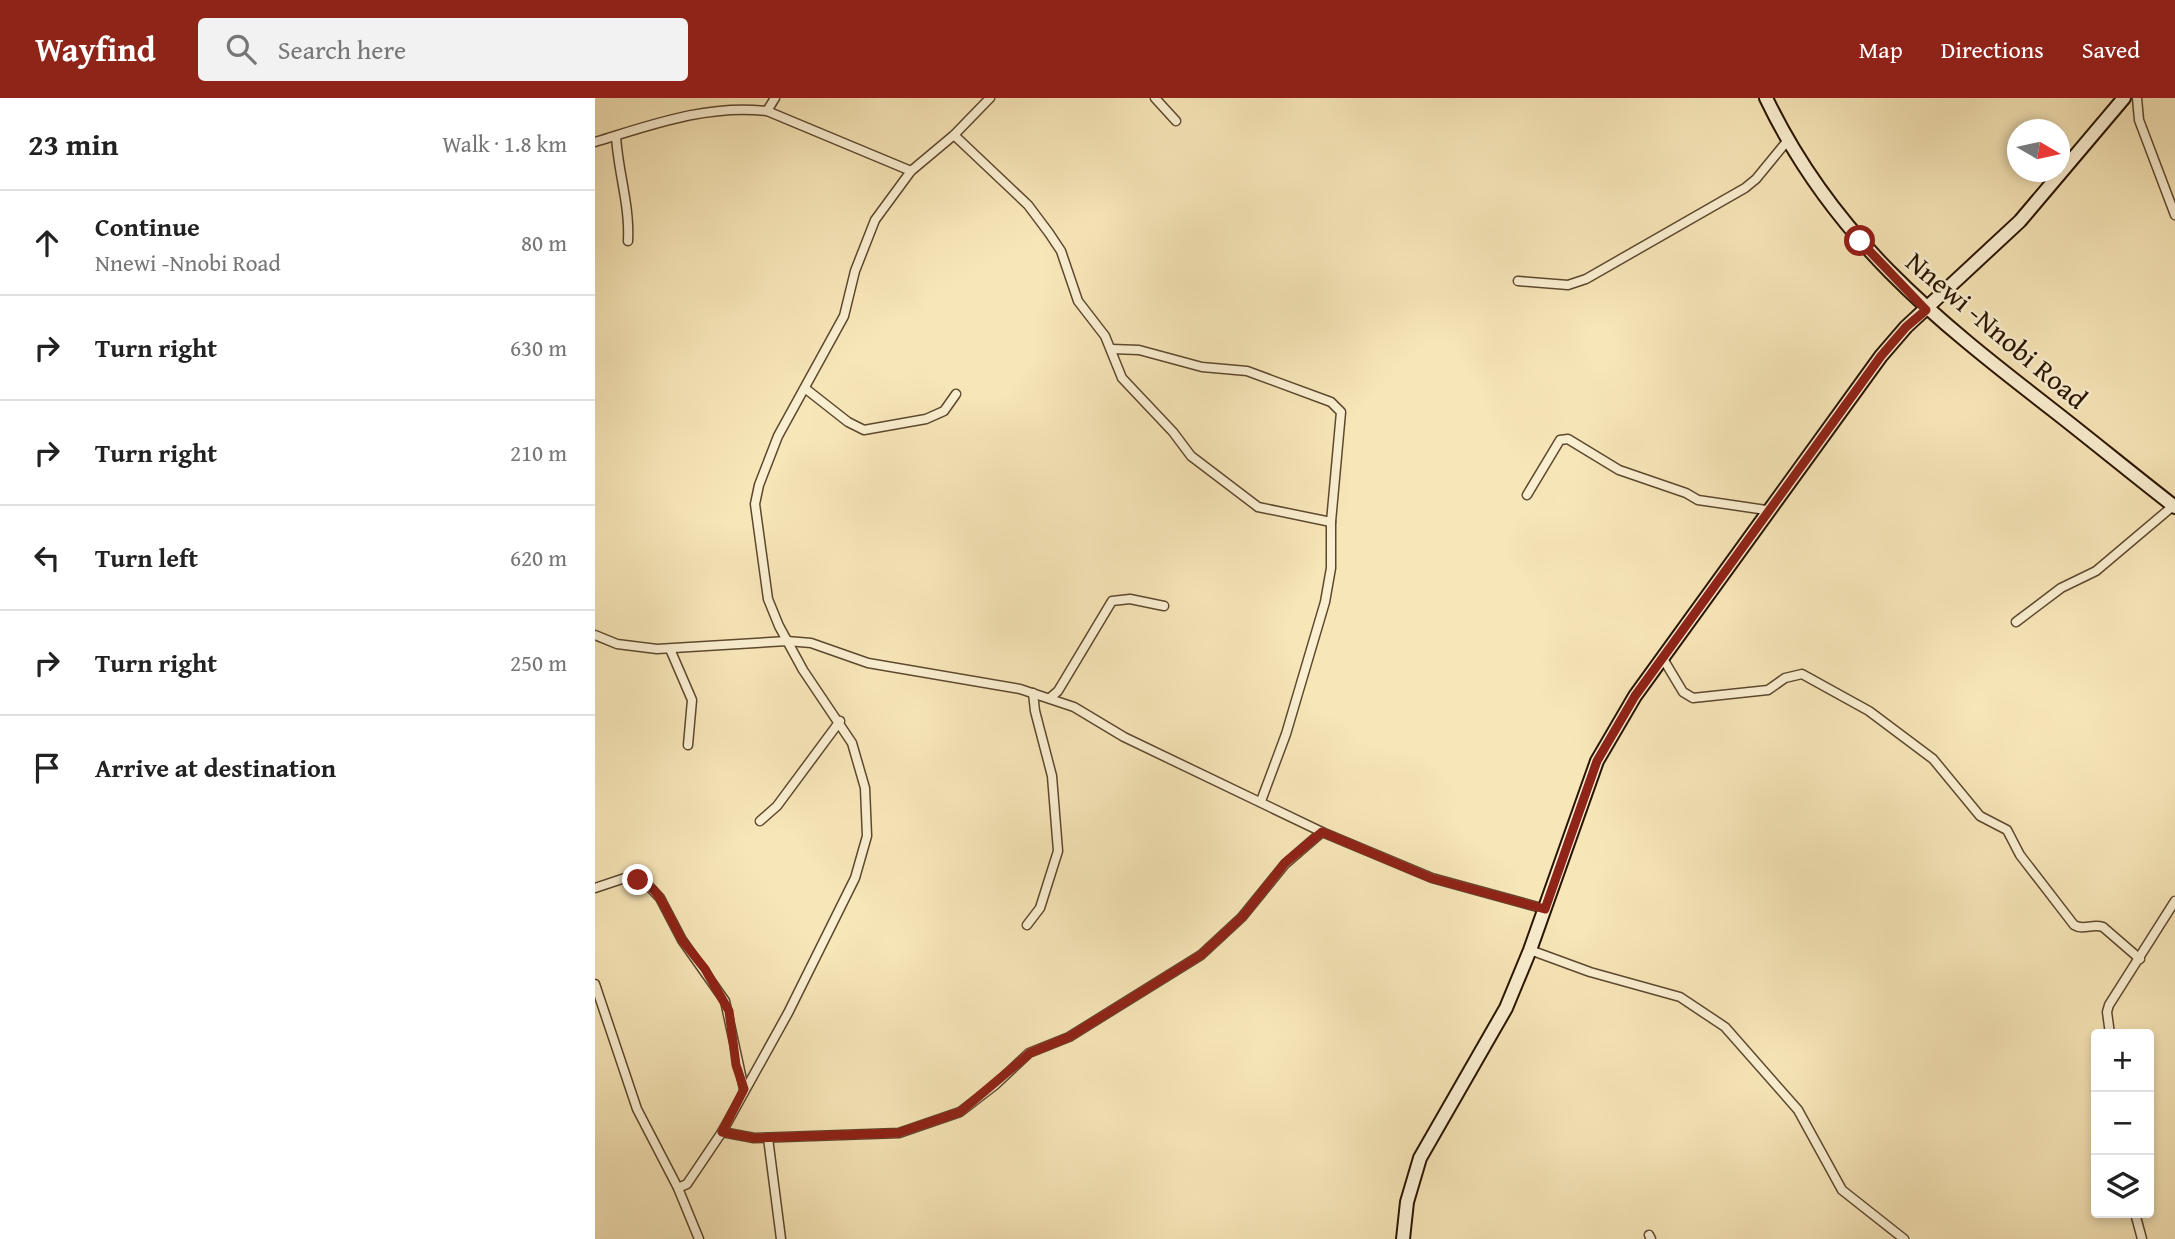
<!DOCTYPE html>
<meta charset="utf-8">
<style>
:root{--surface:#fff;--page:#f2f2f2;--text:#222;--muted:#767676;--line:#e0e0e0;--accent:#8f2418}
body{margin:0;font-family:"Gentium Book Plus",serif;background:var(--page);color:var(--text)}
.controls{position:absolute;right:21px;bottom:21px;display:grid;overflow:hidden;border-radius:7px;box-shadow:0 4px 10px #0003}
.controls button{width:63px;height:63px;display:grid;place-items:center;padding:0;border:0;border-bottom:2px solid var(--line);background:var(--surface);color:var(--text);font:35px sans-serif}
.compass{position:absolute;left:1412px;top:21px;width:63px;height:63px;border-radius:50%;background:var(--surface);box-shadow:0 4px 10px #0003;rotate:99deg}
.stop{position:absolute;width:21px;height:21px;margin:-16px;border:5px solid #8f2418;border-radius:50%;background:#fff}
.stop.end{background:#8f2418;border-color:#fff;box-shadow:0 2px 7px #0008}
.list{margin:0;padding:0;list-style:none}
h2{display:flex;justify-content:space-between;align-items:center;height:91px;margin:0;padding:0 28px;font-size:30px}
h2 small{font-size:23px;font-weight:400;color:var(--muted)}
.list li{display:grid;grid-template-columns:46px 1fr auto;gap:21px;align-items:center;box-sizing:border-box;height:105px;padding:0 28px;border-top:2px solid var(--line)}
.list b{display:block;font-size:26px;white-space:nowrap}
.list p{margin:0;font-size:23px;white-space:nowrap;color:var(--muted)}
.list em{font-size:23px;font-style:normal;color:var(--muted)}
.icon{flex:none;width:38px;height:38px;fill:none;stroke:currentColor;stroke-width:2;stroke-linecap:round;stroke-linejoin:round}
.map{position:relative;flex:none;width:1580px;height:1141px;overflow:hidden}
header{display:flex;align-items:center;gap:42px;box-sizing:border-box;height:98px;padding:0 35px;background:var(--accent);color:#fff}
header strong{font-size:33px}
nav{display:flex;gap:38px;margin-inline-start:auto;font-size:24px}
.search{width:490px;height:63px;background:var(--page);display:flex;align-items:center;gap:18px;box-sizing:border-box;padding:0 24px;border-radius:7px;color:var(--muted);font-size:26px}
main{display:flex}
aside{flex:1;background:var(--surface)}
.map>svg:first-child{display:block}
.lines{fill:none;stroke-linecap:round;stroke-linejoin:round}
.street-casing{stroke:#5d482e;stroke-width:11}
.secondary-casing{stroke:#2a1400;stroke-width:16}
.street{stroke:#faefd1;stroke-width:8}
.secondary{stroke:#faefd1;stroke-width:12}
.route{stroke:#8f2418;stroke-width:9}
.labels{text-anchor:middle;stroke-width:5;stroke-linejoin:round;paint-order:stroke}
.street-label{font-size:28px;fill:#2a1400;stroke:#faefd1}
</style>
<header>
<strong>Wayfind</strong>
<div class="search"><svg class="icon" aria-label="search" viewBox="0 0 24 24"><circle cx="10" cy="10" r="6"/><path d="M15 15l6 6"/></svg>Search here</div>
<nav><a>Map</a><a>Directions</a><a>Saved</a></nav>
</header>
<main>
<aside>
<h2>23 min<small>Walk · 1.8 km</small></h2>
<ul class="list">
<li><svg class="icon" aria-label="ahead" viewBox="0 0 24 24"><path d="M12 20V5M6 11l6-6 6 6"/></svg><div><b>Continue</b><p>Nnewi -Nnobi Road</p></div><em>80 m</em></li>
<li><svg class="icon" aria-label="right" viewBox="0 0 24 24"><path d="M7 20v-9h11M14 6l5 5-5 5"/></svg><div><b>Turn right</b></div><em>630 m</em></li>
<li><svg class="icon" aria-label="right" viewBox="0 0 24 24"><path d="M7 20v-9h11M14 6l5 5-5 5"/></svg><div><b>Turn right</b></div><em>210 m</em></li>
<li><svg class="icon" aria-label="left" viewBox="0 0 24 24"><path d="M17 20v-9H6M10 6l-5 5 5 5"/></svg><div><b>Turn left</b></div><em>620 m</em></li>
<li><svg class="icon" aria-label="right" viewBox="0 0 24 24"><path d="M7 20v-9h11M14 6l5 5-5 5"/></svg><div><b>Turn right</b></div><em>250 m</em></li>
<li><svg class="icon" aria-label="arrive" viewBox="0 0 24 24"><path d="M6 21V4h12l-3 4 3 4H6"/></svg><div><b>Arrive at destination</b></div></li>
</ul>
</aside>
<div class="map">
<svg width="1580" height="1141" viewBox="0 0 1580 1141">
<rect width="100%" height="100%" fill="#f7e6b8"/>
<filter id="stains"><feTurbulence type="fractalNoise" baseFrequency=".00286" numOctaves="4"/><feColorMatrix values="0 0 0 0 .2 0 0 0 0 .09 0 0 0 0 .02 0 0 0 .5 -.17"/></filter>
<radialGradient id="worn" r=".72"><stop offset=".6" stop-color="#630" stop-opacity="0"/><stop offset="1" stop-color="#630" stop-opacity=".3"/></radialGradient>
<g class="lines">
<defs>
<g id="street">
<polyline points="560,0 581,23"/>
<polyline points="1542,0 1544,22 1580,117"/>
<polyline points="172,13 180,0"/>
<polyline points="359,37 433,107 454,135 466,153 483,203 510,238 527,280 578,334 596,358 663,409 736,424"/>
<path d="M21,38C23,74 35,107 33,143"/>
<path d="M0,44C56,27 112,6 172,13L316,73"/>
<polyline points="923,183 973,187 991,181 1150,90 1161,81 1193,42"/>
<polyline points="516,251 544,252 607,269 652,273 736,304 746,314 736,424 736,470 730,504 691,636 666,703"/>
<polyline points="211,291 253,324 269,332 331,321 349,313 361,296"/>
<polyline points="932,397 965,342 973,341 1024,372 1091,395 1103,402 1171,412"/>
<polyline points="1421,524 1466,490 1501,473 1578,408"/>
<polyline points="0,537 22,546 62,551 192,543 216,545 273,565 425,591 479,609 529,639 727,734 837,780 950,811"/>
<polyline points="75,551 97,602 93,647"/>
<path d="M1067,559L1088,594L1098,600L1173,592L1190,580L1207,576L1274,613L1338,661L1385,718L1412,732L1425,757L1479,827C1489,833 1497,825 1508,829L1545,861"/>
<polyline points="455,600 463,593 517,503 535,501 569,508"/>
<polyline points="165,723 182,708 245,623"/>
<polyline points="0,790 33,779 52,786 65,800 87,842 130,903 149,991"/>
<polyline points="432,827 445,810 463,753 457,678 440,613 438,595"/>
<polyline points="935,852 995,874 1085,899 1130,929 1203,1012 1247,1092 1309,1141"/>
<polyline points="0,886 42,1011 83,1090 104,1141"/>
<polyline points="1515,936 1512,914 1514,907 1580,803"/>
<polyline points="127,1034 159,1040 304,1035 365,1014 400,987 434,955 474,939 606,857 647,819 690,766 727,734"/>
<polyline points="173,1040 186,1141"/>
<polyline points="83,1090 92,1086 127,1034 193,915 260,780 272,738 270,690 257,645 208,572 184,528 173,501 160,406 164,387 183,338 249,218 260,173 280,122 316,73 359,37 395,0"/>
<polyline points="1540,1115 1547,1141"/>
<polyline points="1054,1137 1056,1141"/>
</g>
<g id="secondary">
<path d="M1171,0C1238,140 1340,221 1459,313C1500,345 1540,378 1580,409"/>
<polyline points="808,1141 812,1104 825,1060 911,910 935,852 1002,663 1040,598 1286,258 1311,229 1425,123 1529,0"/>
</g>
</defs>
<!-- street casing -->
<use href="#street" class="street-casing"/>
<!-- secondary casing -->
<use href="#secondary" class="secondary-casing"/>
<!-- street -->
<use href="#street" class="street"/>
<!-- secondary -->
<use href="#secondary" class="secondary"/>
</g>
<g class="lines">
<!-- route -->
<polyline class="route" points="43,782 58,791 65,800 87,842 110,871 134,913 141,967 149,991 127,1034 159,1040 303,1035 365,1014 435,955 474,939 606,857 648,818 690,765 727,734 836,780 950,811 1002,663 1040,598 1286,258 1311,229 1331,212 1265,143"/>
</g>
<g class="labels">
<!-- street labels -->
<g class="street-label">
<text transform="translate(1402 232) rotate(40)" y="10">Nnewi -Nnobi Road</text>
</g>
</g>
<rect width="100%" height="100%" filter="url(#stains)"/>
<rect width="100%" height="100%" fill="url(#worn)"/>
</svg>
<div class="controls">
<button>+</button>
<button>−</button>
<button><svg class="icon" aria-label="layers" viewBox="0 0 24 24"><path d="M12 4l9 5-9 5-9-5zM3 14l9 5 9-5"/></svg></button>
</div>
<svg class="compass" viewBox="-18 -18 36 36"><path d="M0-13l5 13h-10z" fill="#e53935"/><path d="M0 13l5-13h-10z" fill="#767676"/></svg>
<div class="stop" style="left:1265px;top:143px"></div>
<div class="stop end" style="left:43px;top:782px"></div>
</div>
</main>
